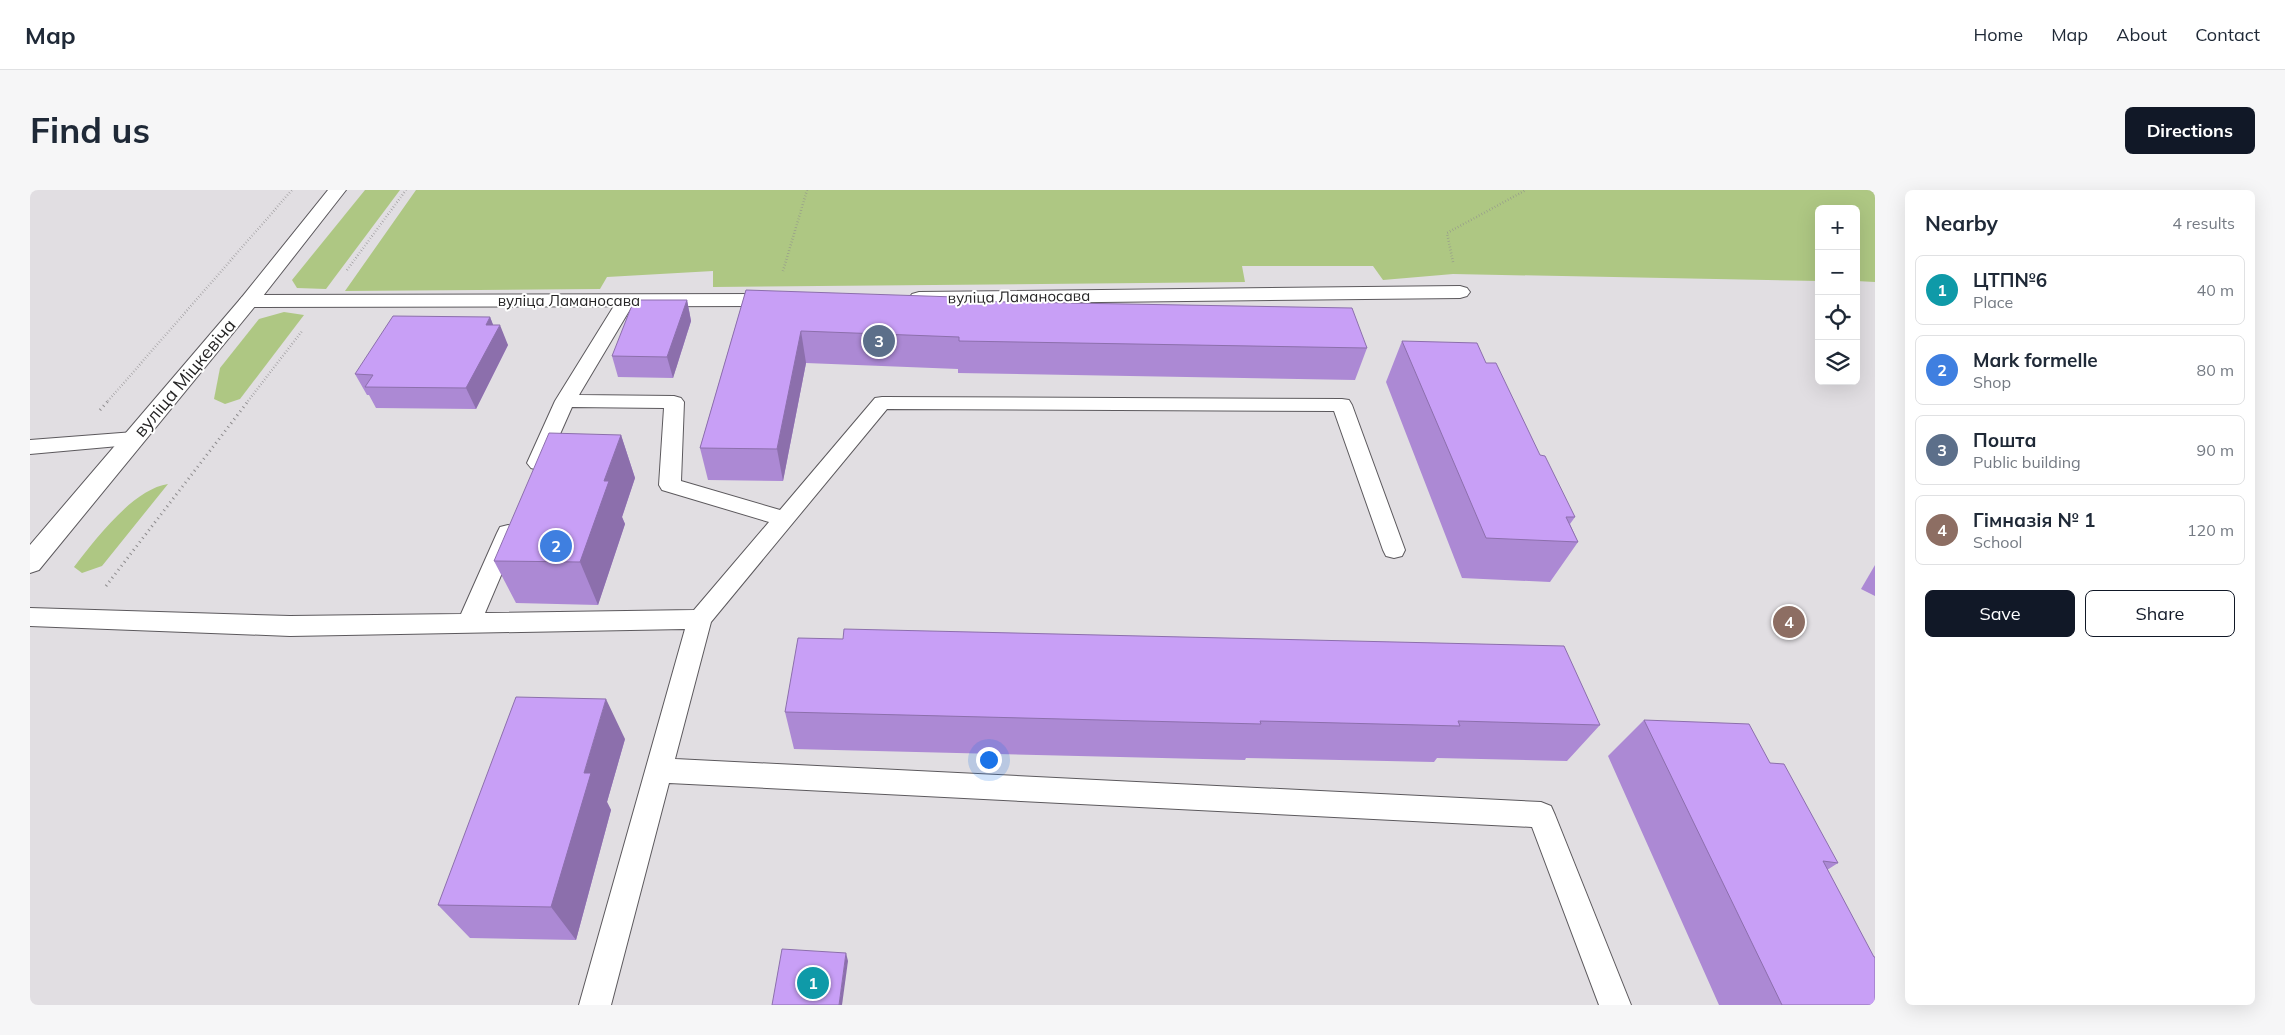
<!DOCTYPE html>
<meta charset="utf-8">
<style>
:root{--surface:#fff;--page:#f6f6f7;--text:#1f2937;--muted:#747a83;--line:#e0e1e3;--accent:#111827}
body{margin:0;font-family:Mulish,sans-serif;background:var(--page);color:var(--text)}
.controls{position:absolute;right:15px;top:15px;display:grid;overflow:hidden;border-radius:8px;box-shadow:0 5px 20px #0002}
.controls button{width:45px;height:45px;display:grid;place-items:center;padding:0;border:0;border-bottom:1px solid var(--line);background:var(--surface);color:var(--text);font:25px sans-serif}
.you{position:absolute;left:958px;top:569px;width:18px;height:18px;margin:-12px;border:4px solid #fff;border-radius:50%;background:#1a73e8;box-shadow:0 0 0 8px #1a73e833}
.badge{display:grid;place-items:center;width:32px;height:32px;border-radius:50%;background:var(--accent);color:#fff;font-size:16px;font-weight:700}
.pin{position:absolute;translate:-50% -50%;border:2px solid #fff;box-shadow:0 1px 5px #0006}
.list{margin:0;padding:0;list-style:none}
h2{display:flex;justify-content:space-between;align-items:center;height:65px;margin:0;padding:0 20px;font-size:21px}
h2 small{font-size:16px;font-weight:400;color:var(--muted)}
.list li{display:grid;grid-template-columns:32px 1fr auto;gap:15px;align-items:center;box-sizing:border-box;height:70px;margin:0 10px 10px;padding:0 10px;border:1px solid var(--line);border-radius:8px}
.list b{display:block;font-size:19px;white-space:nowrap}
.list p{margin:0;font-size:16px;white-space:nowrap;color:var(--muted)}
.list em{font-size:16px;font-style:normal;color:var(--muted)}
.actions{display:flex;gap:10px;padding:15px 20px}
.actions a{flex:1;padding:11px 0;border:1px solid var(--accent);border-radius:8px;text-align:center;font-size:18px;color:var(--accent)}
.actions .main{background:var(--accent);color:#fff}
.icon{flex:none;width:28px;height:28px;fill:none;stroke:currentColor;stroke-width:2;stroke-linecap:round;stroke-linejoin:round}
.map{position:relative;flex:none;width:1845px;height:815px;overflow:hidden;border-radius:8px}
header{display:flex;align-items:center;gap:30px;box-sizing:border-box;height:70px;padding:0 25px;background:var(--surface);border-bottom:1px solid var(--line)}
header strong{font-size:24px}
nav{display:flex;gap:28px;margin-inline-start:auto;font-size:18px}
.intro{display:flex;align-items:center;justify-content:space-between;box-sizing:border-box;height:120px;padding:0 30px}
h1{margin:0;font-size:35px}
.button{padding:12px 22px;border-radius:8px;background:var(--accent);color:#fff;font-size:18px;font-weight:700}
main{display:flex;gap:30px;padding:0 30px}
aside{flex:1;background:var(--surface);border-radius:8px;box-shadow:0 5px 20px #0002}
.map>svg:first-child{display:block}
.green{fill:#aec783}
.lines{fill:none;stroke-linecap:round;stroke-linejoin:round}
.service-casing{stroke:#5c595d;stroke-width:2}
.minor-casing{stroke:#5c595d;stroke-width:2}
.tertiary-casing{stroke:#5c595d;stroke-width:2}
.path-far1{stroke:#8e8c8e;stroke-width:2.5;stroke-dasharray:0.5 2.5;stroke-linecap:butt}
.path{stroke:#8e8c8e;stroke-width:3;stroke-dasharray:1 4;stroke-linecap:butt}
.service{fill:#fff;fill-rule:evenodd}
.minor{fill:#fff;fill-rule:evenodd}
.tertiary{fill:#fff;fill-rule:evenodd}
.wall{fill:#ac89d4}
.shaded-wall{fill:#8c6fac}
.building{fill:#c89ff6;stroke:#8c6fac}
.labels{text-anchor:middle;stroke-width:4;stroke-linejoin:round;paint-order:stroke}
.far-street-label{font-size:15px;fill:#252425;stroke:#fff}
.street-label{font-size:18px;fill:#252425;stroke:#fff}
</style>
<header>
<strong>Map</strong>
<nav><a>Home</a><a>Map</a><a>About</a><a>Contact</a></nav>
</header>
<div class="intro"><h1>Find us</h1><a class="button">Directions</a></div>
<main>
<div class="map">
<svg width="1845" height="815" viewBox="0 0 1845 815">
<rect width="100%" height="100%" fill="#e1dee2"/>
<!-- green -->
<g class="green">
<polygon points="335,0 370,0 296,99 267,98 262,90"/>
<polygon points="386,0 1845,0 1845,92 1826,91 1826,19 1789,19 1789,91 1423,84 1353,90 1343,76 1212,76 1215,92 683,97 683,81 577,87 570,99 315,101"/>
<polygon points="254,122 274,125 210,209 195,214 184,209 190,178 229,129"/>
<path d="M138,294L72,376L52,383L44,377C65,350 103,299 138,294Z"/>
</g>
<g class="lines">
<defs>
<g id="service">
<polygon points="596,106 602,107 605,111 549,205 644,206 651,208 654,212 651,291 750,320 845,208 852,207 1312,209 1319,210 1322,215 1375,360 1372,366 1364,368 1356,366 1353,360 1304,221 857,219 681,432 645,569 1511,612 1521,616 1525,625 1601,815 1569,815 1502,637 639,593 581,815 549,815 655,439 260,446 0,436 0,418 260,426 431,424 467,343 470,337 478,335 486,337 489,343 455,423 664,420 739,332 632,300 629,295 634,218 542,217 515,278 508,280 501,278 497,273 525,211 587,111 590,107"/>
<polygon points="104,242 111,244 114,249 111,254 0,264 0,250"/>
</g>
<g id="minor">
<polygon points="1430,96 1437,98 1440,102 1437,106 1430,108 889,114 882,112 879,108 882,104 889,102"/>
<polygon points="751,104 758,106 761,110 758,114 751,116 219,117 212,115 209,111 212,107 219,105"/>
</g>
<polygon id="tertiary" points="298,0 316,0 226,115 9,380 0,383 0,355 212,107"/>
</defs>
<!-- service casing -->
<use href="#service" class="service-casing"/>
<!-- minor casing -->
<use href="#minor" class="minor-casing"/>
<!-- tertiary casing -->
<use href="#tertiary" class="tertiary-casing"/>
<!-- path-far1 -->
<g class="path-far1">
<polyline points="1423,72 1417,43 1496,0"/>
<polyline points="317,80 376,0"/>
<polyline points="753,81 777,0"/>
<polyline points="78,211 262,0"/>
<polyline points="218,211 272,141"/>
</g>
<!-- path -->
<g class="path">
<polyline points="70,220 79,210"/>
<polyline points="76,396 219,210"/>
</g>
<!-- service -->
<use href="#service" class="service"/>
<!-- minor -->
<use href="#minor" class="minor"/>
<!-- tertiary -->
<use href="#tertiary" class="tertiary"/>
</g>
<!-- wall -->
<g class="wall">
<polygon points="716,100 925,111 1337,158 1325,190 928,183 928,179 776,173 753,291 678,290 670,258"/>
<polygon points="657,110 661,131 643,188 588,187 582,166"/>
<polygon points="460,127 463,135 478,155 446,219 346,218 339,205 337,205 325,184"/>
<polygon points="1372,151 1456,173 1545,327 1540,334 1548,352 1520,392 1432,388 1356,192"/>
<polygon points="591,245 605,288 592,327 595,334 568,415 486,413 464,371"/>
<polygon points="1845,375 1845,406 1831,399"/>
<polygon points="813,449 1570,535 1537,571 1407,568 1404,572 1216,568 1215,570 764,559 755,522"/>
<polygon points="1614,530 1740,573 1808,673 1797,680 1845,815 1689,815 1578,566"/>
<polygon points="595,549 577,612 581,620 546,750 440,748 408,715"/>
</g>
<!-- shaded-wall -->
<g class="shaded-wall">
<polygon points="657,110 661,131 643,188 637,167"/>
<polygon points="460,127 466,142 470,135 478,155 446,219 436,198 456,135"/>
<polygon points="771,141 776,173 753,291 747,259"/>
<polygon points="591,245 605,288 592,327 595,334 568,415 550,372 574,291"/>
<polygon points="576,509 595,549 577,612 581,620 546,750 521,717 554,583"/>
<polygon points="816,763 818,771 812,815 809,815"/>
</g>
<!-- building -->
<g class="building">
<polygon points="716,100 925,107 924,111 1322,118 1337,158 929,151 929,147 771,141 747,259 670,258"/>
<polygon points="604,110 657,110 637,167 582,166"/>
<polygon points="363,126 460,127 456,135 470,135 436,198 335,197 343,185 325,184"/>
<polygon points="1372,151 1447,153 1456,173 1466,173 1510,265 1515,266 1545,327 1536,327 1548,352 1456,348"/>
<polygon points="519,243 591,245 574,291 579,291 550,372 464,371"/>
<polygon points="814,439 1534,456 1570,535 1428,531 1430,536 1230,531 1231,534 755,522 768,448 813,449"/>
<polygon points="486,507 576,509 554,583 561,583 521,717 408,715"/>
<polygon points="1614,530 1719,534 1740,573 1754,574 1808,673 1793,671 1844,767 1845,767 1845,815 1752,815"/>
<polygon points="752,759 816,763 809,815 742,815"/>
</g>
<g class="labels">
<!-- far-street labels -->
<g class="far-street-label">
<text transform="translate(989 107) rotate(-1)" y="5">вуліца Ламаносава</text>
<text x="539" y="116">вуліца Ламаносава</text>
</g>
<!-- street labels -->
<g class="street-label">
<text transform="translate(155 188) rotate(-50)" y="6">вуліца Міцкевіча</text>
</g>
</g>
</svg>
<div class="controls">
<button>+</button>
<button>−</button>
<button><svg class="icon" aria-label="locate" viewBox="0 0 24 24"><circle cx="12" cy="12" r="6"/><path d="M12 2v4M12 18v4M2 12h4M18 12h4"/></svg></button>
<button><svg class="icon" aria-label="layers" viewBox="0 0 24 24"><path d="M12 4l9 5-9 5-9-5zM3 14l9 5 9-5"/></svg></button>
</div>
<div class="you"></div>
<div class="pin badge" style="left:783px;top:793px;background:#0f9aa8">1</div>
<div class="pin badge" style="left:526px;top:356px;background:#3f7fe0">2</div>
<div class="pin badge" style="left:849px;top:151px;background:#5c6f8a">3</div>
<div class="pin badge" style="left:1759px;top:432px;background:#8d6e63">4</div>
</div>
<aside>
<h2>Nearby<small>4 results</small></h2>
<ul class="list">
<li><span class="badge" style="background:#0f9aa8">1</span><div><b>ЦТП№6</b><p>Place</p></div><em>40 m</em></li>
<li><span class="badge" style="background:#3f7fe0">2</span><div><b>Mark formelle</b><p>Shop</p></div><em>80 m</em></li>
<li><span class="badge" style="background:#5c6f8a">3</span><div><b>Пошта</b><p>Public building</p></div><em>90 m</em></li>
<li><span class="badge" style="background:#8d6e63">4</span><div><b>Гімназія № 1</b><p>School</p></div><em>120 m</em></li>
</ul>
<div class="actions"><a class="main">Save</a><a>Share</a></div>
</aside>
</main>
